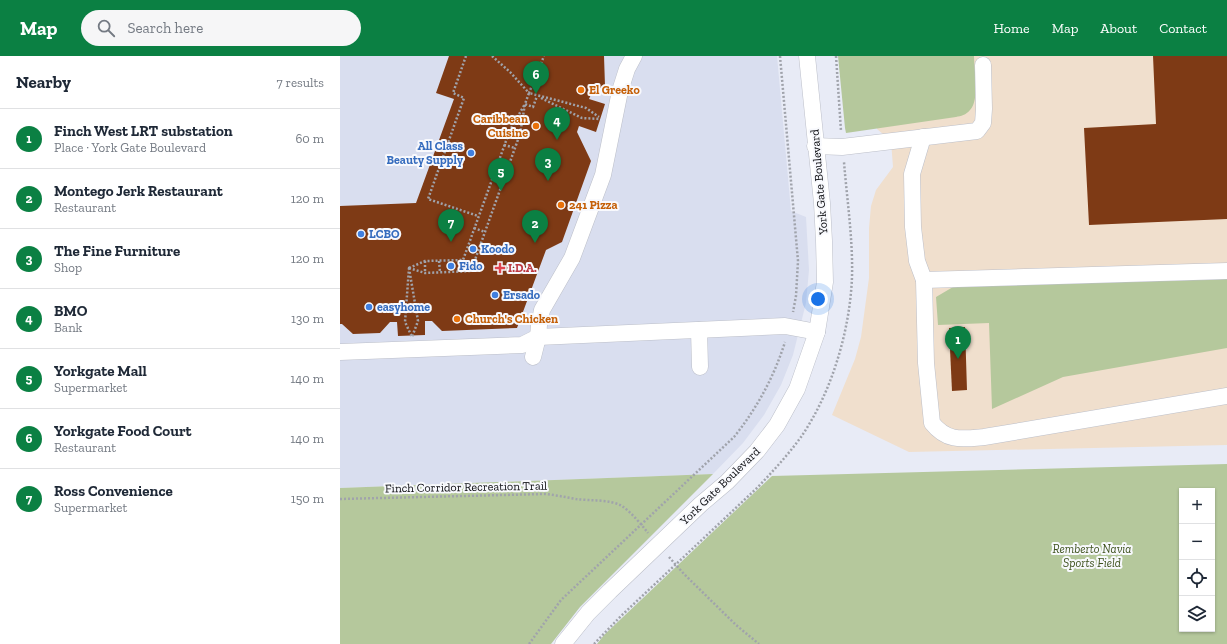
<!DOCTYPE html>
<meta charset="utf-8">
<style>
:root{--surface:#fff;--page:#f6f6f7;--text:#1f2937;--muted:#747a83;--line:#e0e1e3;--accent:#0b8043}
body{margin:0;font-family:"Zilla Slab",serif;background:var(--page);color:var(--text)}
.controls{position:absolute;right:12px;bottom:12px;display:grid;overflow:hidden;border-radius:0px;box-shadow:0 1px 3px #0004}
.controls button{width:36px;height:36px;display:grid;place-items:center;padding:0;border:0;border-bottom:1px solid var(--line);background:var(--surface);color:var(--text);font:20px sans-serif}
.you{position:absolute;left:478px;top:243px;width:14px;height:14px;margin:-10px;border:3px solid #fff;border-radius:50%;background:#1a73e8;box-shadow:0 0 0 6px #1a73e833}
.badge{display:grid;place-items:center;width:26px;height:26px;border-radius:50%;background:var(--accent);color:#fff;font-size:13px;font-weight:700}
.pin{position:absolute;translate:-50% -33px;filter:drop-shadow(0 1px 2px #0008)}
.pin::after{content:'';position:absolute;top:21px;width:14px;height:12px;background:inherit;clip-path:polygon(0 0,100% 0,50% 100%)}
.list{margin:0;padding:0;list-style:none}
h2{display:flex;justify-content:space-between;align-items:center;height:52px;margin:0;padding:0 16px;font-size:17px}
h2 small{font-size:13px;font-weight:400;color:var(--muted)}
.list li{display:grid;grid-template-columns:26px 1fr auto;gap:12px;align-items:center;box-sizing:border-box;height:60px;padding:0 16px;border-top:1px solid var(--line)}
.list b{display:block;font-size:15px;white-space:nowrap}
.list p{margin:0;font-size:13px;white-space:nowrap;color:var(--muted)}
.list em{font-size:13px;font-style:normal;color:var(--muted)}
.icon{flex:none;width:22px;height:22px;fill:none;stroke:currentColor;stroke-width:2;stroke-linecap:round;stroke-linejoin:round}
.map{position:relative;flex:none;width:887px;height:588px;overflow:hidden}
header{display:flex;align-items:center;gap:24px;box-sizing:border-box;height:56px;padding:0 20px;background:var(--accent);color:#fff}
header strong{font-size:19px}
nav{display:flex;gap:22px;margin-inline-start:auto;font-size:14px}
.search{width:280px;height:36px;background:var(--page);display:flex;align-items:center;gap:10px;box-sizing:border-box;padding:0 14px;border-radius:22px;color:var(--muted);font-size:15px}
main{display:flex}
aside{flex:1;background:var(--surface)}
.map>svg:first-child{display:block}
.built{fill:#d9deef}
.industrial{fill:#f0dfcd}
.green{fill:#b5c89c;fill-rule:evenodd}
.building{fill:#7e3a15}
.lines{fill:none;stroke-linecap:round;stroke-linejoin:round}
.minor-casing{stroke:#bcbfc9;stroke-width:17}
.path{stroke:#a0a3ab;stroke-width:2.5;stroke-dasharray:2 2;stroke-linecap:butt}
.minor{stroke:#fff;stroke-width:16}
.food-dot{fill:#e8710a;stroke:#f8f9fd;stroke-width:1.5}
.shop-dot{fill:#3f7fe0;stroke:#f8f9fd;stroke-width:1.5}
.health-dot{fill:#e0444e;stroke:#f8f9fd;stroke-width:1.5}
.labels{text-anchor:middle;stroke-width:4;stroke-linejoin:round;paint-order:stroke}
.food-label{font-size:12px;font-weight:bold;fill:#c56008;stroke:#f8f9fd;text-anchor:start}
.shop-label{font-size:12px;font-weight:bold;fill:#366cbe;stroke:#f8f9fd;text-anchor:start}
.street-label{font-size:12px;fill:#0a0b0f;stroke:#f8f9fd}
.health-label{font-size:12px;font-weight:bold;fill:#be3a42;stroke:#f8f9fd;text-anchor:start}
.park-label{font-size:12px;font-style:italic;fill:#3d511c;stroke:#f8f9fd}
</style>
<header>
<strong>Map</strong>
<div class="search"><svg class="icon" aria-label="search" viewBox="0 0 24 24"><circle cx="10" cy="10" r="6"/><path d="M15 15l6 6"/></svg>Search here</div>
<nav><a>Home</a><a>Map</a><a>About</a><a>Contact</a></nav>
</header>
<main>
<aside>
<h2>Nearby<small>7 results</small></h2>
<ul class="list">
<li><span class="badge">1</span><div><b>Finch West LRT substation</b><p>Place · York Gate Boulevard</p></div><em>60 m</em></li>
<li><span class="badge">2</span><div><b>Montego Jerk Restaurant</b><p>Restaurant</p></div><em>120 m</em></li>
<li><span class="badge">3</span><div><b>The Fine Furniture</b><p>Shop</p></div><em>120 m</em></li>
<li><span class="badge">4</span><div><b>BMO</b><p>Bank</p></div><em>130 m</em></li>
<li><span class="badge">5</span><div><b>Yorkgate Mall</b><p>Supermarket</p></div><em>140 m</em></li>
<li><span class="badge">6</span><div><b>Yorkgate Food Court</b><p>Restaurant</p></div><em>140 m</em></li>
<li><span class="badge">7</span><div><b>Ross Convenience</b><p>Supermarket</p></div><em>150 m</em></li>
</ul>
</aside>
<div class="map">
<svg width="887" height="588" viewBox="0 0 887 588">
<rect width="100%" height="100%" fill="#e8ebf6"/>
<!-- built -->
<polygon class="built" points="0,0 437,0 451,155 466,161 469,214 466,247 453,299 441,329 424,359 403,387 373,418 0,432"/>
<!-- industrial -->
<polygon class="industrial" points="535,0 887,0 887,389 569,396 492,359 515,303 521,281 529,222 529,172 531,150 536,134 553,111 551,85 537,73"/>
<!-- green -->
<g class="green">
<path d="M498,0H634C634,14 640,44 630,54C626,59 621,60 616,61L506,77L505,72Z"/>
<polygon points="887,221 887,292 723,321 652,353 649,267 598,269 596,241 613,231"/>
<path d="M887,408V588H257L264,579L432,420ZM842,435H872V573H842Z"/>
<polygon points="373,418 240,551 211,588 0,588 0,432"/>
</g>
<!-- building -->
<g class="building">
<polygon points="109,0 264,0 265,30 252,36 249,43 265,48 256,76 239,70 237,76 251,105 222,186 206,194 177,272 102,275 92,265 85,265 85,279 58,280 57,266 50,266 40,277 13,278 2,268 0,268 0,150 76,147 114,43 96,37"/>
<polygon points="813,0 887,0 887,163 749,169 744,72 816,68"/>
<polygon points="625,271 627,334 612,335 609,272"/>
</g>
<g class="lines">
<defs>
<g id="minor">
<path d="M583,81L572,118L573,171L577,205L584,224L586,307L592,367C607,386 622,383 644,381L887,340"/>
<polyline points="475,90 502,91 637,75 643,67 644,53 643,9"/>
<polyline points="584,224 887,215"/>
<polyline points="359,274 360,311"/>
<polyline points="0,296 182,289 198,281 445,270 477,276"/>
<polyline points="193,301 198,281 199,269 202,254 232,202 263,119 280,35 287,13 294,0"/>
<polyline points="223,588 248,557 270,535 361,448 387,426 417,395 437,369 457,333 477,276 485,226 484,185 482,147 467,0"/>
</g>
</defs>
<!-- minor casing -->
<use href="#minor" class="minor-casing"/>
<!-- path -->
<g class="path">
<polyline points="126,0 113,37 124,42 88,143 138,160"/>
<polyline points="152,0 170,16 189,37 204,0"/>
<polyline points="440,0 458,205 456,240 453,256"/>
<polyline points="496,0 501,75"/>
<polyline points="201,42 242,62 260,63"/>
<polyline points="170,74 180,78"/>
<polyline points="164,89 175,92"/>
<polyline points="134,172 145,176"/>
<polyline points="85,205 85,217"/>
<polyline points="99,205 100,216"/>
<polyline points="69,212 85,217 131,215 180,78 185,48 189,37 246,52 259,61"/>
<polyline points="69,212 85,205 123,204 170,74 185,48 193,51 197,40"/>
<polygon points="69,212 78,265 72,281 65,266"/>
<path d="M0,443L205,438C215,439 225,441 236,443C250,445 270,443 282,450C292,457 301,468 308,477"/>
<polyline points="329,501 344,518 396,569 419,588"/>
<path d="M189,588L221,544L394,381C417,352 434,321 445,286"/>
<path d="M254,588L281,560L418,431C433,415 448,399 461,381C492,336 510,274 512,221C513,183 507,144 504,106"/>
</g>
<!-- minor -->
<use href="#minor" class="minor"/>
</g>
<!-- markers -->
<g class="food-dot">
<circle cx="241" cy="34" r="4"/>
<circle cx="196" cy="70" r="4"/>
<circle cx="221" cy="149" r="4"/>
<circle cx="117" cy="263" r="4"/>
</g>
<g class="shop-dot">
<circle cx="131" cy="97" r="4"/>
<circle cx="21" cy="178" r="4"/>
<circle cx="133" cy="193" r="4"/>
<circle cx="111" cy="210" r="4"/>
<circle cx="155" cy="239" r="4"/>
<circle cx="29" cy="251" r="4"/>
</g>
<path class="health-dot" d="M158 206h4v4h4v4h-4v4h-4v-4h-4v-4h4z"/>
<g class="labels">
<!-- food labels -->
<g class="food-label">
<text x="249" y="38">El Greeko</text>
<text x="188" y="67" text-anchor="end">Caribbean<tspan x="188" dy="14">Cuisine</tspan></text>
<text x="229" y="153">241 Pizza</text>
<text x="125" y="267">Church's Chicken</text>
</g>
<!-- shop labels -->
<g class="shop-label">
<text x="123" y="94" text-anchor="end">All Class<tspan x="123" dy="14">Beauty Supply</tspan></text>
<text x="29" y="182">LCBO</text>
<text x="141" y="197">Koodo</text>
<text x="119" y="214">Fido</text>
<text x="163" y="243">Ersado</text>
<text x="37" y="255">easyhome</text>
</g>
<!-- street labels -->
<g class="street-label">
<text transform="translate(479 126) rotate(-95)" y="4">York Gate Boulevard</text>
<text transform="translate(380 430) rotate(-44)" y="4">York Gate Boulevard</text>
<text transform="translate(126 431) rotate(-1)" y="4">Finch Corridor Recreation Trail</text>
</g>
<!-- health labels -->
<g class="health-label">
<text x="168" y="216">I.D.A.</text>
</g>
<!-- park labels -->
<g class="park-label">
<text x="752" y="497">Remberto Navia<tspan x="752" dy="14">Sports Field</tspan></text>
</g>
</g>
</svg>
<div class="controls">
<button>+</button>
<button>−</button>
<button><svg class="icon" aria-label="locate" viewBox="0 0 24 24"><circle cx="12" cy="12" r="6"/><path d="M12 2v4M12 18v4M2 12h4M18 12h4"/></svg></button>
<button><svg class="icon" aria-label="layers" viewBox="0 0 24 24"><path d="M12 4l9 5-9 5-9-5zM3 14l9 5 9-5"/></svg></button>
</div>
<div class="you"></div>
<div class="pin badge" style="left:618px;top:303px">1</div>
<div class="pin badge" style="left:195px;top:187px">2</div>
<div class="pin badge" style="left:208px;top:125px">3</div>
<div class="pin badge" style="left:217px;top:84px">4</div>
<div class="pin badge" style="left:161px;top:135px">5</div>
<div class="pin badge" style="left:196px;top:38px">6</div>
<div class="pin badge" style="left:111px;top:186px">7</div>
</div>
</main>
